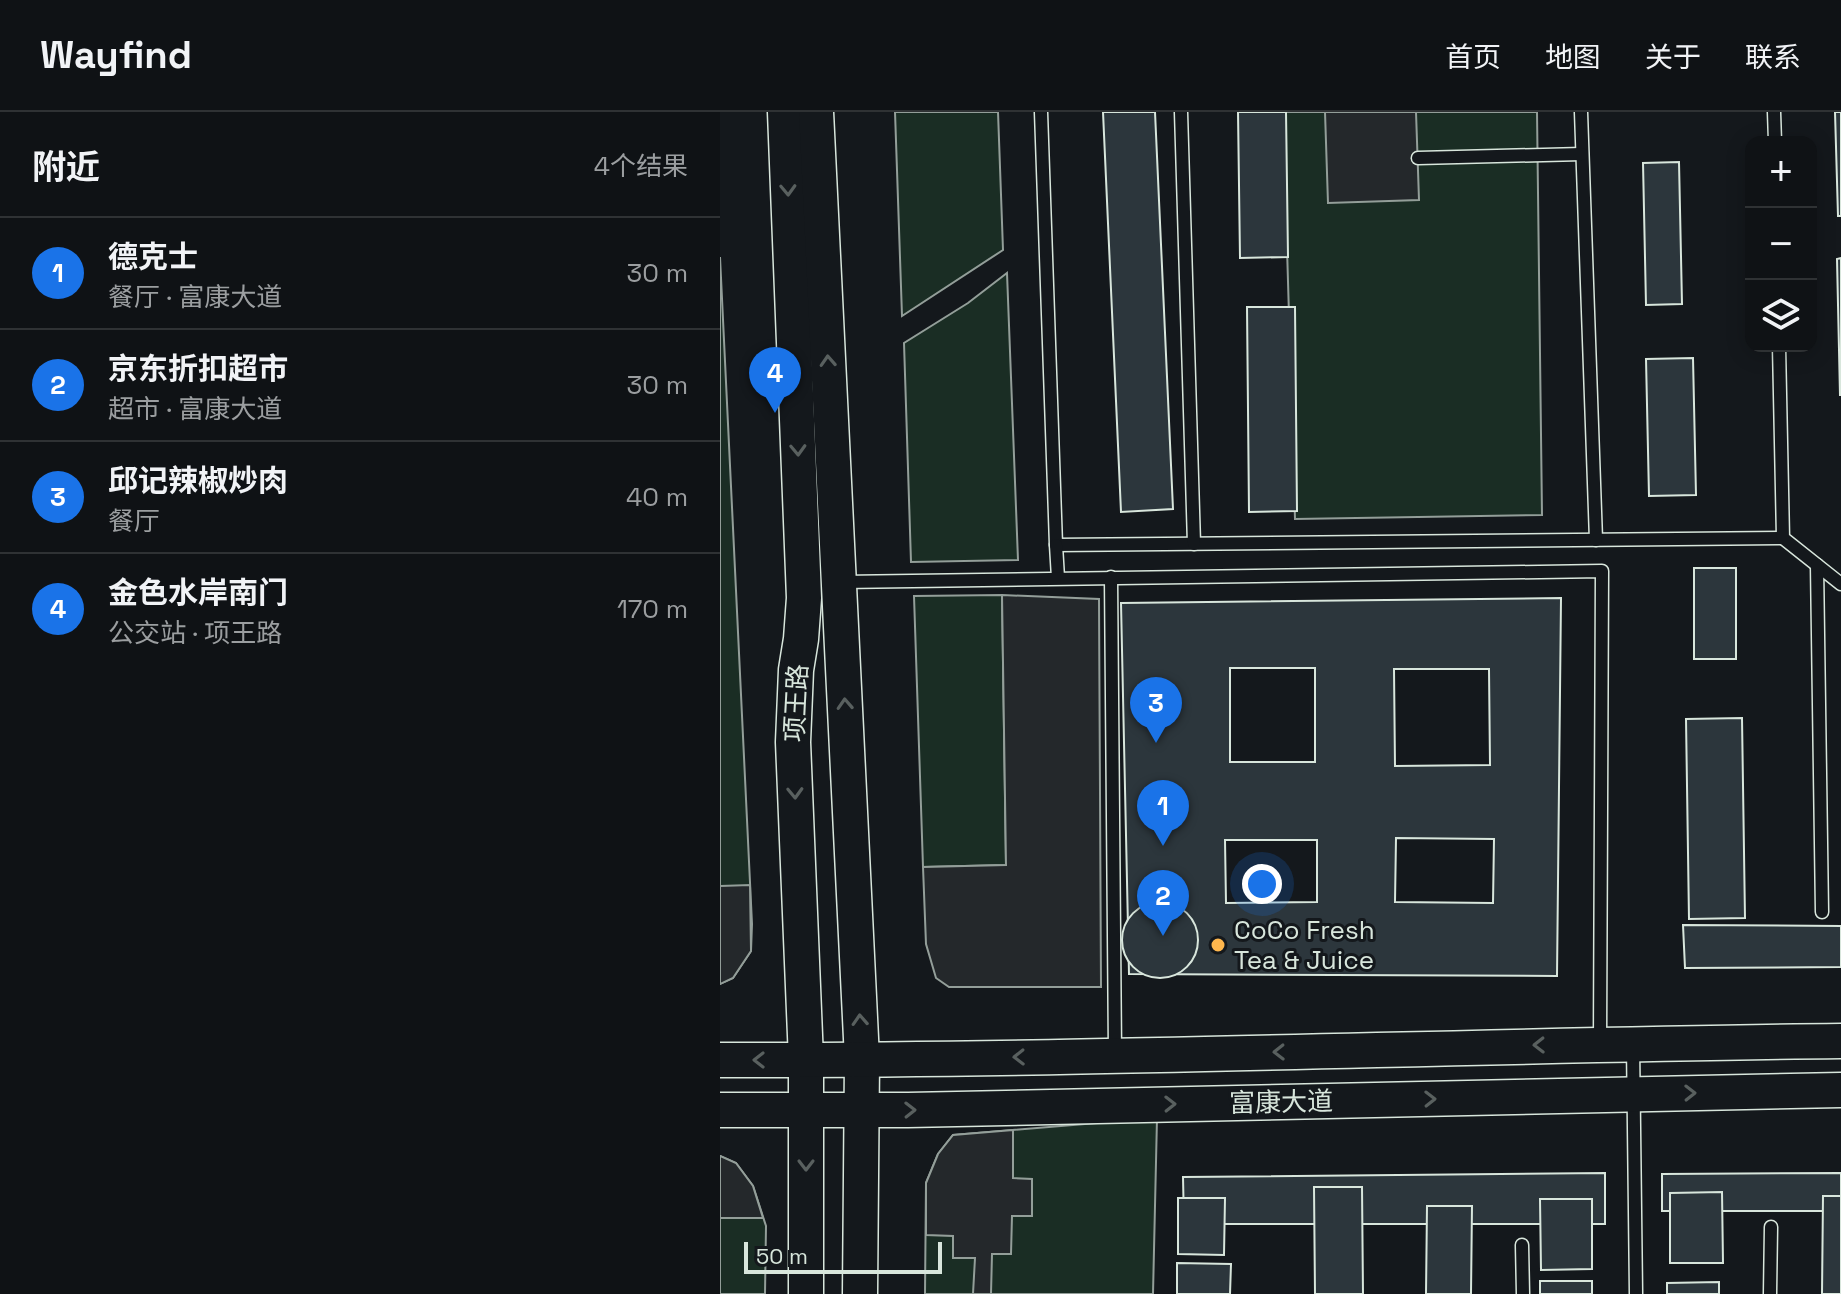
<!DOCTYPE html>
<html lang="zh">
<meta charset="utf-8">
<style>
:root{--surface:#0f1215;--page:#1d2022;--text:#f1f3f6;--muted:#9b9ea0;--line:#2f3234;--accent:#1a73e8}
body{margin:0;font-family:"Space Grotesk","Noto Sans SC",sans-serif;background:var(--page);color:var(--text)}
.controls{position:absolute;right:24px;top:24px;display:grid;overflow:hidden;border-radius:16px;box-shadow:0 4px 20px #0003}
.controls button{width:72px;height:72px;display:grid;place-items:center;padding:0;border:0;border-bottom:2px solid var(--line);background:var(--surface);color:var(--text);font:40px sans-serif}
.scale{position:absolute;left:24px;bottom:20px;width:198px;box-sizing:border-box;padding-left:8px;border:4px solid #d8e6dc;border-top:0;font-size:22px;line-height:28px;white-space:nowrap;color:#d8e6dc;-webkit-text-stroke:6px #14181c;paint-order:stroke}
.you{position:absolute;left:542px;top:772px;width:28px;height:28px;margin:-20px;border:6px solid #fff;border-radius:50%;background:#1a73e8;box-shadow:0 0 0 12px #1a73e833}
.badge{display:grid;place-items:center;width:52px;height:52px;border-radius:50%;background:var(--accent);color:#fff;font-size:26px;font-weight:700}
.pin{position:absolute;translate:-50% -66px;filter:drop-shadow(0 2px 4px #0008)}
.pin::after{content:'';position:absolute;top:42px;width:28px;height:24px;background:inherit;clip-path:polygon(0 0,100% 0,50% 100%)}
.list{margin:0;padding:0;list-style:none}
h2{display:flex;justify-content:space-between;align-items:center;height:104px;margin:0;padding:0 32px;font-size:34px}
h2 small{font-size:26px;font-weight:400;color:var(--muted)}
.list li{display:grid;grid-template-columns:52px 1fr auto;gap:24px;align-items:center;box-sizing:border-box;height:112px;padding:0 32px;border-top:2px solid var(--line)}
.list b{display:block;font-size:30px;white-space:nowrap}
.list p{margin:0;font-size:26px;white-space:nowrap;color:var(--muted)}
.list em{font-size:26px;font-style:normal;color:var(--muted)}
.icon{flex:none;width:44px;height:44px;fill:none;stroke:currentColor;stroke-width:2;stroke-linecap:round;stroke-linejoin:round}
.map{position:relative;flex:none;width:1121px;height:1182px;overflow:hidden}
header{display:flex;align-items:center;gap:48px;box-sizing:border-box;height:112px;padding:0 40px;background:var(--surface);border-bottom:2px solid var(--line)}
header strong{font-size:38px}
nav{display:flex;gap:44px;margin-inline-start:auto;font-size:28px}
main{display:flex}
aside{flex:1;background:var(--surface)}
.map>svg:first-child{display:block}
.green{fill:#1a2d24;stroke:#939e99;stroke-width:2}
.parking{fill:#24282b;stroke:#939e99;stroke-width:2}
.building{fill:#2c363c;stroke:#d8e6dc;stroke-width:2;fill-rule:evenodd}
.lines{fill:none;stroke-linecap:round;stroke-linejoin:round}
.lane-casing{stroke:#d8e6dc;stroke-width:15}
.secondary-casing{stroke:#d8e6dc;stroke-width:37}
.lane{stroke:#14181c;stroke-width:12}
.secondary{stroke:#14181c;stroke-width:34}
.oneway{stroke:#59605f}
.poi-dot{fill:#ffb74d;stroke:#14181c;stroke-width:3}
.labels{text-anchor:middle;stroke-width:6;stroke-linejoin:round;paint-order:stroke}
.street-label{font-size:26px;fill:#d8e6dc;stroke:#14181c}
.poi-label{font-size:26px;fill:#d8e6dc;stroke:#14181c;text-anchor:start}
</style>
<header>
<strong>Wayfind</strong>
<nav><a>首页</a><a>地图</a><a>关于</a><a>联系</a></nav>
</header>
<main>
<aside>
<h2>附近<small>4个结果</small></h2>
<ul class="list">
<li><span class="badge">1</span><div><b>德克士</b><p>餐厅 · 富康大道</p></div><em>30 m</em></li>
<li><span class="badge">2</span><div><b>京东折扣超市</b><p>超市 · 富康大道</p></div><em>30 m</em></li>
<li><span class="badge">3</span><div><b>邱记辣椒炒肉</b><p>餐厅</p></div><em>40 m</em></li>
<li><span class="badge">4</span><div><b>金色水岸南门</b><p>公交站 · 项王路</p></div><em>170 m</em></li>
</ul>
</aside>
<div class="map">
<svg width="1121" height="1182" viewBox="0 0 1121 1182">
<rect width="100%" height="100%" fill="#14181c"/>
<!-- green -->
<g class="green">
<polygon points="175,0 278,0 283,138 182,204"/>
<polygon points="563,0 817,0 822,403 575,407"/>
<polygon points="0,145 32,812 31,839 13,866 0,872"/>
<polygon points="287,161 298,448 191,450 184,231 248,191"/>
<polygon points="282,483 286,753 203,755 194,484"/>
<polygon points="437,1006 433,1182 205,1182 206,1071 218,1042 233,1023"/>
<polygon points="0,1044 16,1051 33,1074 46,1114 45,1182 0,1182"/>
</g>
<!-- parking -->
<g class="parking">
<polygon points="605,0 696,0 699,88 608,91"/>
<polygon points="282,483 379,487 381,875 229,875 216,866 206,832 203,755 286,753"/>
<polygon points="30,773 31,839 13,866 0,872 0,774"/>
<polygon points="293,1018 293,1066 312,1067 312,1104 292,1104 291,1142 272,1142 271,1182 253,1182 255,1146 233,1146 233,1124 206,1123 206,1071 218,1042 233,1023"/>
<polygon points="0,1044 16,1051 33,1074 43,1106 0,1106"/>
</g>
<!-- building -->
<g class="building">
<polygon points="383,0 435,0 453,397 401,400"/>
<polygon points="518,0 566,0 568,145 520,146"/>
<polygon points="1115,0 1121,0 1121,104 1118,104"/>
<polygon points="959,50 962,192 926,193 923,51"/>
<polygon points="1121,146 1121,283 1120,283 1117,147"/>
<polygon points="527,195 575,195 577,399 529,400"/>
<polygon points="973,246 976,383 929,384 926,247"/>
<rect x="974" y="456" width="42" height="91"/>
<path d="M841,486L837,864L409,862L401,491ZM510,556H595V650H510ZM674,557H769L770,653L675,654ZM676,726L774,727L773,791L675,790ZM505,728H597V790L506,791Z"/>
<polygon points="1022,606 1025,806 969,807 966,607"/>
<circle cx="440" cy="828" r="38"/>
<polygon points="963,813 1121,814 1121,855 965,856"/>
<polygon points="885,1061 885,1112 464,1112 463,1065"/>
<polygon points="1121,1061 1121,1099 942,1099 942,1062"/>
<polygon points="594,1075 642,1075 643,1182 595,1182"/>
<polygon points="1002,1080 1003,1151 950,1151 950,1081"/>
<polygon points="1103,1084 1121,1084 1121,1182 1102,1182"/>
<polygon points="458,1086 505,1086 504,1143 458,1142"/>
<polygon points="820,1087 872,1087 872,1157 821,1158"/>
<polygon points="707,1094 752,1094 751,1182 706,1182"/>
<polygon points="457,1151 511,1152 510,1182 457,1182"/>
<rect x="820" y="1169" width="52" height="13"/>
<polygon points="999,1170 999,1182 947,1182 947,1171"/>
</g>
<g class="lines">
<defs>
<g id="lane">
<polyline points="321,0 336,433 1063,426"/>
<polyline points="461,0 474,432"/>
<polyline points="861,0 876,428"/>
<polyline points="1054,0 1055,30"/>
<polyline points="698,46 862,42"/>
<polyline points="1059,234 1063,426 1121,472"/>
<polyline points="336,433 338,466"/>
<polyline points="1097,453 1102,800"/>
<polyline points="391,465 395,942"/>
<polyline points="122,470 882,459 880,932"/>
<polyline points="913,933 916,1182"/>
<polyline points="802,1133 803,1182"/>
<polyline points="1050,1182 1051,1115"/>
</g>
<g id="secondary">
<polyline points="65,0 84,486 81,527 76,558 73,630 86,948 86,1182"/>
<polyline points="96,0 142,947 140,1182"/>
<path d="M0,948C374,949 747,933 1121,929"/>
<polyline points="0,998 188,998 1121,978"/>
</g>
</defs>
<!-- lane casing -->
<use href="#lane" class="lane-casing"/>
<!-- secondary casing -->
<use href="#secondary" class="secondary-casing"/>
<!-- lane -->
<use href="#lane" class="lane"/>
<!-- secondary -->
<use href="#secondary" class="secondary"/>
</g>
<!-- one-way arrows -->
<defs><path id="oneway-chevron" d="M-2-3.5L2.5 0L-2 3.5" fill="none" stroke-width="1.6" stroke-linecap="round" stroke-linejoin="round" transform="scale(2)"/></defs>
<g class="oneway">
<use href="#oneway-chevron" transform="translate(68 78) rotate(88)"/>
<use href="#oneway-chevron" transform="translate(108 249) rotate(-93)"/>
<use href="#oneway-chevron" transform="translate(78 338) rotate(88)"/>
<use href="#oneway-chevron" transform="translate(125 592) rotate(-93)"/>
<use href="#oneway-chevron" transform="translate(75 681) rotate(88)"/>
<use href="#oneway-chevron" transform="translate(140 908) rotate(-93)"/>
<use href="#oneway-chevron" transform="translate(819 933) rotate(179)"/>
<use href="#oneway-chevron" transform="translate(559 940) rotate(179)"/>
<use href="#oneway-chevron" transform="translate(299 945) rotate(179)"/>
<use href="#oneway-chevron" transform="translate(39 948) rotate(-180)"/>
<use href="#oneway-chevron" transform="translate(970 981) rotate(-1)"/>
<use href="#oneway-chevron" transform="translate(710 987) rotate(-1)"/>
<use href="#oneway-chevron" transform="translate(450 992) rotate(-1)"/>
<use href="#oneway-chevron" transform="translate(190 998) rotate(-1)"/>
<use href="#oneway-chevron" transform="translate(86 1053) rotate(90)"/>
</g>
<!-- markers -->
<circle class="poi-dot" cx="498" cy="833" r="8"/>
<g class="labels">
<!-- street labels -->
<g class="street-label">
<text transform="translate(76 591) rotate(-87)" y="9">项王路</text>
<text transform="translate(561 990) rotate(-1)" y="9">富康大道</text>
</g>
<!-- poi labels -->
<g class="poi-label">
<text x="514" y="827">CoCo Fresh<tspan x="514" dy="30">Tea &amp; Juice</tspan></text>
</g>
</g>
</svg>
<div class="controls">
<button>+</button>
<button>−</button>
<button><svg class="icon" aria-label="layers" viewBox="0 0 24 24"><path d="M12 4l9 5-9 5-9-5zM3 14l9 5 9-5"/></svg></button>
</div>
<div class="scale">50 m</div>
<div class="you"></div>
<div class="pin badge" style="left:443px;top:734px">1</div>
<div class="pin badge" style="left:443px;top:824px">2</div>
<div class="pin badge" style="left:436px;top:631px">3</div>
<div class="pin badge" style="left:55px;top:301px">4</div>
</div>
</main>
